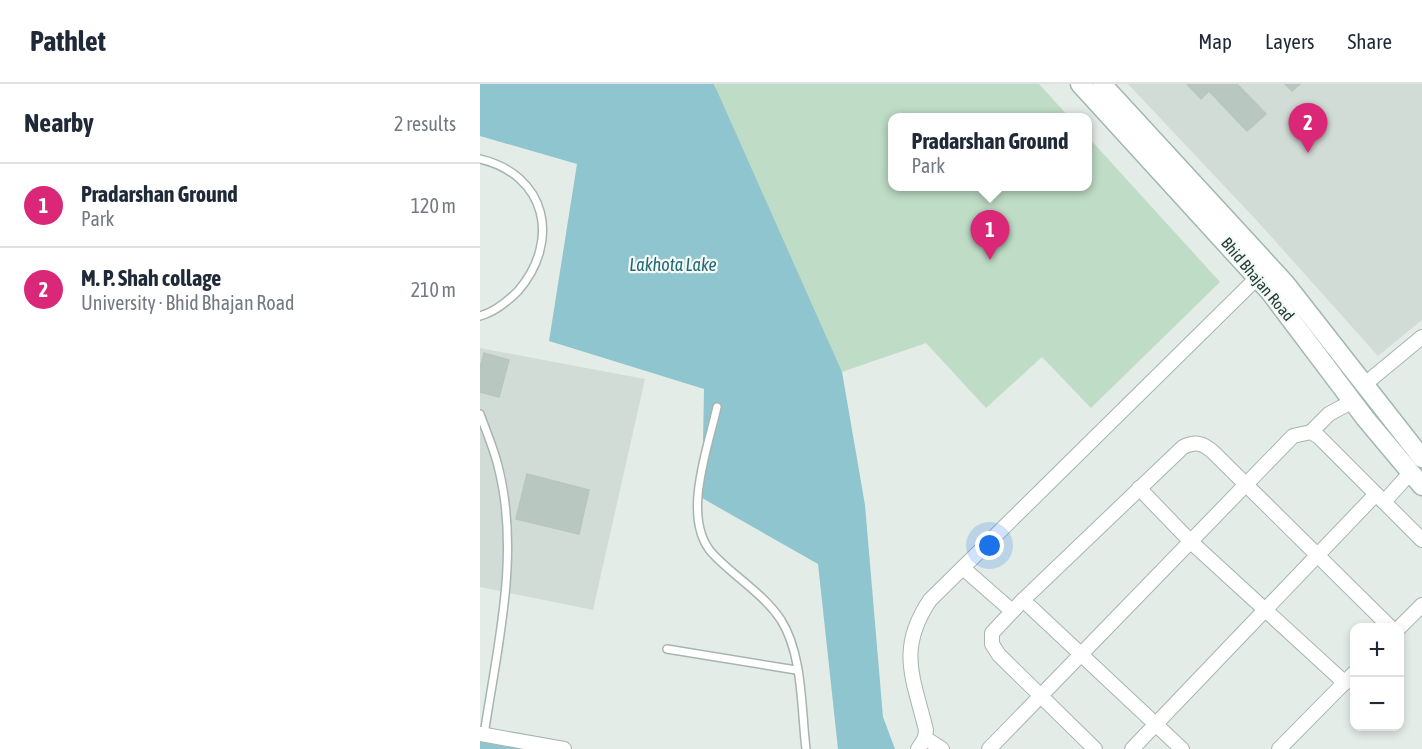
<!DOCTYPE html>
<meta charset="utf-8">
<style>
:root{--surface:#fff;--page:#f2f2f3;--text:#1f2937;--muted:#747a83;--line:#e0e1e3;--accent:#db2777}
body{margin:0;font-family:"Asap Condensed",sans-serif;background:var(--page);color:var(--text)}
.controls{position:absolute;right:18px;bottom:18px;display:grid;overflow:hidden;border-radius:12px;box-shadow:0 3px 9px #0003}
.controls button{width:54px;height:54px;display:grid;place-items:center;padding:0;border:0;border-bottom:2px solid var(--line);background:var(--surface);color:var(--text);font:30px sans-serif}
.you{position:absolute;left:510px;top:462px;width:21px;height:21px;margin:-15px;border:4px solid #fff;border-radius:50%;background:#1a73e8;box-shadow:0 0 0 9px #1a73e833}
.badge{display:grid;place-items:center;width:39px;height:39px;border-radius:50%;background:var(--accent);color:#fff;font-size:20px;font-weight:700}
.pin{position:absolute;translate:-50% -50px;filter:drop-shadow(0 2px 3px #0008)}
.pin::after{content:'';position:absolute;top:32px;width:21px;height:18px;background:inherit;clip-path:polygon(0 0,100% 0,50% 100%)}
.popup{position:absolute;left:408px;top:29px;width:204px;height:78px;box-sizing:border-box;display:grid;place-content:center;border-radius:12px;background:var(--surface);filter:drop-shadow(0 2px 4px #0005);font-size:20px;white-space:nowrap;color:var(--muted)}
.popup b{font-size:22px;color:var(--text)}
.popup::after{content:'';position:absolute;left:50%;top:100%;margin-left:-12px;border:12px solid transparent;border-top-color:var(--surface)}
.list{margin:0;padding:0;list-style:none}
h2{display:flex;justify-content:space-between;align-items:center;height:78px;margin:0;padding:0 24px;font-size:26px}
h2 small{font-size:20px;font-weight:400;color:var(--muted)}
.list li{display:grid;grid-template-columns:39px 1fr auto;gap:18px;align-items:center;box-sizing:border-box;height:84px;padding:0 24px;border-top:2px solid var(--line)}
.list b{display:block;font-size:22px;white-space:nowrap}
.list p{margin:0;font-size:20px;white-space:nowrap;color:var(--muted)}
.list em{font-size:20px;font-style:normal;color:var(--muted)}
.map{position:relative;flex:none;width:942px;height:665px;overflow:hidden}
header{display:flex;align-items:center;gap:36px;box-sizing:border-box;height:84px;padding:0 30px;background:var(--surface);border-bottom:2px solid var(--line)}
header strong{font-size:28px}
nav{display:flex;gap:33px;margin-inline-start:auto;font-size:21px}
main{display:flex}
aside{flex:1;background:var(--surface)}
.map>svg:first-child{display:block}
.built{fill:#d2dcd7}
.green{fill:#bedcc6}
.water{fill:#8fc5ce}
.building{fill:#b9c7c1;stroke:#b6c6bf;stroke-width:1.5}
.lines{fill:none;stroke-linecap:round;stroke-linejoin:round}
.service-casing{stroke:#a7b4af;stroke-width:10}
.minor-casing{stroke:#a7b4af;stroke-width:16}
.secondary-casing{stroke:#a2b7b0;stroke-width:21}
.service{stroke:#fff;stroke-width:7}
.minor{stroke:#fff;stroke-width:14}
.secondary{stroke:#fff;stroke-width:18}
.labels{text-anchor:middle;stroke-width:4.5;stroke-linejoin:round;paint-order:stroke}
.street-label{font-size:16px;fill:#243d36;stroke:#f4f9f6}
.water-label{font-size:18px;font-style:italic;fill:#216875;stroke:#f4f9f6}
</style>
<header>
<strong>Pathlet</strong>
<nav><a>Map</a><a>Layers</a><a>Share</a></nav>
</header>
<main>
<aside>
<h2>Nearby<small>2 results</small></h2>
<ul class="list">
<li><span class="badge">1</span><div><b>Pradarshan Ground</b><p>Park</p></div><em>120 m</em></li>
<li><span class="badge">2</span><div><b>M. P. Shah collage</b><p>University · Bhid Bhajan Road</p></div><em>210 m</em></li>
</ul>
</aside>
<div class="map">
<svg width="942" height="665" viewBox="0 0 942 665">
<rect width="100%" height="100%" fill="#e4ece8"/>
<!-- built -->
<g class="built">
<polygon points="648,0 942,0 942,236 898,272 779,139"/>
<polygon points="0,264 165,295 113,526 0,503"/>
</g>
<!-- green -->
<polygon class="green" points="235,0 559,0 589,33 412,33 412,102 608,102 608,53 740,198 611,324 562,273 506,324 446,259 362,288 287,154 238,18"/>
<!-- water -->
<g class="water">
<polygon points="0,0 234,0 362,288 385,421 403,633 415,665 358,665 338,480 222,414 224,305 69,257 97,80 0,52"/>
<polygon points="0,658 42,665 0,665"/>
</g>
<!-- building -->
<g class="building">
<polygon points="707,0 757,0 786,30 767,47 729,7 721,15"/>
<polygon points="805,0 820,0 812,7"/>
<polygon points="4,269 29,276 19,313 0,308 0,284"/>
<polygon points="47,390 109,406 99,450 36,435"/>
</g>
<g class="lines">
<defs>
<g id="service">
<path d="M0,75C67,91 81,157 38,207C27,218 15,228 0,232"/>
<path d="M237,323C228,364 201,434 232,469C253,492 283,509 301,536C323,571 321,624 326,665"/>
<path d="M0,330C6,347 14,365 18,382C41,470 17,563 4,651"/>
<polyline points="187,565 316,586"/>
</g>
<g id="minor">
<polyline points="885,300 942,253"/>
<polyline points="831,348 849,330 873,317"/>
<polyline points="659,404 710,457 865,599"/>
<polyline points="904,418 931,388"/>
<polyline points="483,484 532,527"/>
<polyline points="543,516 702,665"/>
<polyline points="919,544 942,521"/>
<polyline points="0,650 84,665"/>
<polyline points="445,654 462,665"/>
<path d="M438,665L445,654L446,646C433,593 417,565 450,516L782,189"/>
<polyline points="509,665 813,352 831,348 839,353 942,456"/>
<path d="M615,665L519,571L512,560V549L543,516L703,363C716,357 723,359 733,368L911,544"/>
<polyline points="652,665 896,410"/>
<polyline points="799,665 874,589"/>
</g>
<g id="secondary">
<polyline points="600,0 790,208 885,334 942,402"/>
<polyline points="622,0 805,199 942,374"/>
</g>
</defs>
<!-- service casing -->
<use href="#service" class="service-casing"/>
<!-- minor casing -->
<use href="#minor" class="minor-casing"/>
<!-- secondary casing -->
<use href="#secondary" class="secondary-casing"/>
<!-- service -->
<use href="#service" class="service"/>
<!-- minor -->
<use href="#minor" class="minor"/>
<!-- secondary -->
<use href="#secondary" class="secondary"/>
</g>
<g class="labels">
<!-- street labels -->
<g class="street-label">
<text transform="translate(778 195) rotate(50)" y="6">Bhid Bhajan Road</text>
</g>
<!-- water labels -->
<g class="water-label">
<text x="193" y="187">Lakhota Lake</text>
</g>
</g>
</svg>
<div class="controls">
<button>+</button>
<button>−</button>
</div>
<div class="you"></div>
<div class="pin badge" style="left:510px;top:176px">1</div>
<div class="popup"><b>Pradarshan Ground</b>Park</div>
<div class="pin badge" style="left:828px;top:69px">2</div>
</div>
</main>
